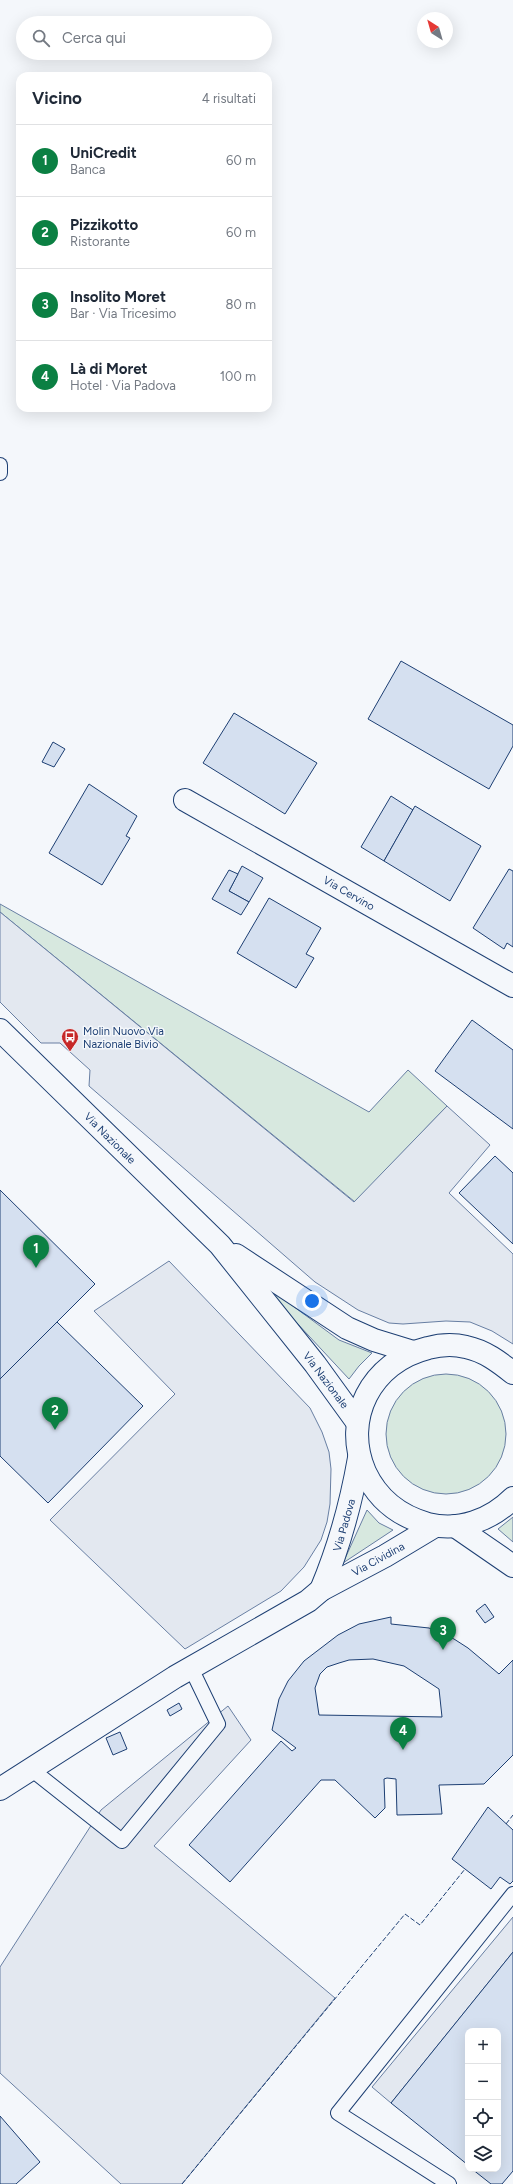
<!DOCTYPE html>
<html lang="it">
<meta charset="utf-8">
<style>
:root{--surface:#fff;--page:#f2f2f3;--text:#1f2937;--muted:#747a83;--line:#e0e1e3;--accent:#0b8043}
body{margin:0;font-family:Figtree,sans-serif;background:var(--page);color:var(--text)}
.controls{position:absolute;right:12px;bottom:12px;display:grid;overflow:hidden;border-radius:8px;box-shadow:0 4px 16px #0002}
.controls button{width:36px;height:36px;display:grid;place-items:center;padding:0;border:0;border-bottom:1px solid var(--line);background:var(--surface);color:var(--text);font:20px sans-serif}
.compass{position:absolute;left:417px;top:12px;width:36px;height:36px;border-radius:50%;background:var(--surface);box-shadow:0 4px 16px #0002;rotate:323deg}
.you{position:absolute;left:312px;top:1301px;width:14px;height:14px;margin:-10px;border:3px solid #fff;border-radius:50%;background:#1a73e8;box-shadow:0 0 0 6px #1a73e833}
.badge{display:grid;place-items:center;width:26px;height:26px;border-radius:50%;background:var(--accent);color:#fff;font-size:13px;font-weight:700}
.pin{position:absolute;translate:-50% -33px;filter:drop-shadow(0 1px 2px #0008)}
.pin::after{content:'';position:absolute;top:21px;width:14px;height:12px;background:inherit;clip-path:polygon(0 0,100% 0,50% 100%)}
.list{margin:0;padding:0;list-style:none}
h2{display:flex;justify-content:space-between;align-items:center;height:52px;margin:0;padding:0 16px;font-size:17px}
h2 small{font-size:13px;font-weight:400;color:var(--muted)}
.list li{display:grid;grid-template-columns:26px 1fr auto;gap:12px;align-items:center;box-sizing:border-box;height:72px;padding:0 16px;border-top:1px solid var(--line)}
.list b{display:block;font-size:15px;white-space:nowrap}
.list p{margin:0;font-size:13px;white-space:nowrap;color:var(--muted)}
.list em{font-size:13px;font-style:normal;color:var(--muted)}
.icon{flex:none;width:22px;height:22px;fill:none;stroke:currentColor;stroke-width:2;stroke-linecap:round;stroke-linejoin:round}
.map{position:relative;flex:none;width:513px;height:2184px;overflow:hidden}
.search{position:absolute;background:var(--surface);box-shadow:0 4px 16px #0002;left:16px;top:16px;width:256px;height:44px;display:flex;align-items:center;gap:10px;box-sizing:border-box;padding:0 14px;border-radius:22px;color:var(--muted);font-size:15px}
.panel{position:absolute;background:var(--surface);box-shadow:0 4px 16px #0002;left:16px;top:72px;width:256px;height:340px;border-radius:12px}
.map>svg:first-child{display:block}
.green{fill:#d7e8df;stroke:#687fa3}
.parking{fill:#e3e8f0;stroke:#687fa3}
.building{fill:#d5e0f0;stroke:#1d3f73;fill-rule:evenodd}
.lines{fill:none;stroke-linecap:round;stroke-linejoin:round}
.lane-casing{stroke:#1d3f73;stroke-width:16}
.street-casing{stroke:#1d3f73;stroke-width:24}
.secondary-casing{stroke:#1d3f73;stroke-width:24}
.primary-casing{stroke:#1d3f73;stroke-width:24}
.lane{stroke:#f4f7fb;stroke-width:14}
.street{stroke:#f4f7fb;stroke-width:22}
.secondary{stroke:#f4f7fb;stroke-width:22}
.primary{stroke:#f4f7fb;stroke-width:22}
.fence{stroke:#1d3f73;stroke-width:1;stroke-dasharray:5 2;stroke-linecap:butt}
.labels{text-anchor:middle;stroke-width:3;stroke-linejoin:round;paint-order:stroke}
.street-label{font-size:11px;fill:#1d3f73;stroke:#f4f7fb}
.poi-label{font-size:11px;fill:#1d3f73;stroke:#f4f7fb;text-anchor:start}
</style>
<div class="map">
<svg width="513" height="2184" viewBox="0 0 513 2184">
<rect width="100%" height="100%" fill="#f4f7fb"/>
<!-- green -->
<g class="green">
<polygon points="0,904 369,1112 408,1070 447,1106 355,1202 0,912"/>
<polygon points="255,1278 339,1340 372,1353 359,1366 349,1379"/>
<circle cx="446" cy="1434" r="60"/>
<polygon points="367,1510 379,1523 393,1530 343,1563"/>
<polygon points="513,1517 513,1542 498,1529"/>
</g>
<!-- parking -->
<g class="parking">
<polygon points="0,912 354,1202 447,1106 490,1145 449,1193 513,1254 513,1344 492,1331 470,1322 446,1321 403,1324 389,1323 358,1310 315,1282 89,1086 90,1070 60,1043 41,1043 0,1002"/>
<polygon points="169,1261 310,1408 322,1432 329,1452 331,1469 330,1504 327,1522 321,1540 304,1567 281,1591 185,1649 50,1520 175,1394 94,1311"/>
<polygon points="228,1706 251,1740 154,1846 335,1998 182,2184 121,2184 0,2073 0,1967 101,1810"/>
<polygon points="513,1917 513,1952 391,2103 372,2087"/>
</g>
<!-- building -->
<g class="building">
<polygon points="401,661 513,725 513,746 489,789 368,719"/>
<polygon points="234,713 317,763 285,814 203,763"/>
<polygon points="53,742 65,749 54,767 42,762"/>
<polygon points="89,784 137,816 126,836 130,838 102,885 49,853"/>
<polygon points="391,796 413,810 384,861 361,847"/>
<polygon points="415,806 481,846 450,901 384,861"/>
<polygon points="242,866 263,878 249,902 229,891"/>
<polygon points="509,869 513,871 513,947 507,943 504,949 473,928"/>
<polygon points="229,870 238,874 229,891 249,902 241,915 212,899"/>
<polygon points="269,898 321,928 306,954 314,958 296,988 237,953"/>
<polygon points="472,1020 513,1050 513,1129 435,1071"/>
<polygon points="495,1156 513,1173 513,1244 459,1193"/>
<polygon points="0,1190 95,1284 0,1379"/>
<polygon points="57,1322 143,1406 48,1503 0,1456 0,1379"/>
<polygon points="485,1604 494,1617 485,1623 476,1611"/>
<path d="M391,1617V1624L429,1628L454,1639L468,1648L499,1674L513,1660V1755L484,1784L439,1785L442,1814L397,1815L396,1779L387,1778L384,1779L385,1808L375,1818L335,1780H321L230,1882L189,1845L281,1741L292,1751L296,1748L272,1730L279,1699L288,1681L304,1661L338,1635L359,1624ZM373,1659L404,1666L439,1689L442,1717L319,1715L315,1688L320,1674L327,1667L339,1663L349,1660Z"/>
<polygon points="179,1703 182,1709 170,1716 167,1710"/>
<polygon points="120,1732 127,1749 113,1755 106,1738"/>
<polygon points="488,1807 513,1830 513,1881 510,1884 500,1877 491,1889 452,1859"/>
<polygon points="513,1952 513,2171 502,2184 491,2184 472,2169 498,2169 498,2031 468,2031 468,2165 391,2103"/>
<polygon points="0,2116 40,2162 16,2184 0,2184"/>
</g>
<g class="lines">
<defs>
<g id="lane">
<polyline points="0,465 0,473"/>
<polyline points="31,1769 122,1841 218,1724 191,1668"/>
<polyline points="449,2184 338,2113 513,1894"/>
</g>
<polyline id="street" points="185,800 513,986"/>
<g id="secondary">
<path d="M321,1590C339,1547 351,1504 359,1458"/>
<polyline points="0,1789 175,1677 308,1601 321,1590 385,1556 435,1526"/>
</g>
<g id="primary">
<polyline points="0,1030 220,1245 315,1364 357,1422"/>
<polyline points="236,1255 347,1328 374,1340 413,1352"/>
<path d="M513,1373C499,1362 485,1351 466,1347C454,1344 439,1345 428,1348C371,1362 342,1419 365,1472C378,1500 399,1516 428,1524C459,1532 491,1520 513,1498"/>
<polyline points="455,1526 513,1566"/>
</g>
</defs>
<!-- lane casing -->
<use href="#lane" class="lane-casing"/>
<!-- street casing -->
<use href="#street" class="street-casing"/>
<!-- secondary casing -->
<use href="#secondary" class="secondary-casing"/>
<!-- primary casing -->
<use href="#primary" class="primary-casing"/>
<!-- lane -->
<use href="#lane" class="lane"/>
<!-- street -->
<use href="#street" class="street"/>
<!-- secondary -->
<use href="#secondary" class="secondary"/>
<!-- primary -->
<use href="#primary" class="primary"/>
<!-- fence -->
<g class="fence">
<polyline points="506,1824 513,1815"/>
<polyline points="182,2184 405,1914 420,1925 465,1869"/>
</g>
</g>
<!-- icons -->
<defs>
<symbol id="bus-pin" viewBox="-11 -11 22 30"><path d="M0 17L-7.5 6A9.5 9.5 0 1 1 7.5 6Z" fill="#c62828" stroke="#f4f7fb"/><path d="M-5-6H5V4H4V6H2V4H-2V6H-4V4H-5ZM-3.5-4V0h7V-4ZM-3.5 1.2v1.5H-2V1.2ZM2 1.2v1.5H3.5V1.2Z" fill="#fff"/></symbol>
</defs>
<g fill-rule="evenodd">
<use href="#bus-pin" x="60" y="1027" width="20" height="27"/>
</g>
<g class="labels">
<!-- street labels -->
<g class="street-label">
<text transform="translate(349 893) rotate(30)" y="4">Via Cervino</text>
<text transform="translate(110 1138) rotate(45)" y="4">Via Nazionale</text>
<text transform="translate(326 1380) rotate(53)" y="4">Via Nazionale</text>
<text transform="translate(344 1525) rotate(-74)" y="4">Via Padova</text>
<text transform="translate(378 1559) rotate(-29)" y="4">Via Cividina</text>
</g>
<!-- poi labels -->
<g class="poi-label">
<text x="83" y="1035">Molin Nuovo Via<tspan x="83" dy="13">Nazionale Bivio</tspan></text>
</g>
</g>
</svg>
<div class="controls">
<button>+</button>
<button>−</button>
<button><svg class="icon" aria-label="locate" viewBox="0 0 24 24"><circle cx="12" cy="12" r="6"/><path d="M12 2v4M12 18v4M2 12h4M18 12h4"/></svg></button>
<button><svg class="icon" aria-label="layers" viewBox="0 0 24 24"><path d="M12 4l9 5-9 5-9-5zM3 14l9 5 9-5"/></svg></button>
</div>
<svg class="compass" viewBox="-18 -18 36 36"><path d="M0-13l5 13h-10z" fill="#e53935"/><path d="M0 13l5-13h-10z" fill="#747a83"/></svg>
<div class="you"></div>
<div class="pin badge" style="left:36px;top:1268px">1</div>
<div class="pin badge" style="left:55px;top:1430px">2</div>
<div class="pin badge" style="left:443px;top:1650px">3</div>
<div class="pin badge" style="left:403px;top:1750px">4</div>
<div class="search"><svg class="icon" aria-label="search" viewBox="0 0 24 24"><circle cx="10" cy="10" r="6"/><path d="M15 15l6 6"/></svg>Cerca qui</div>
<section class="panel">
<h2>Vicino<small>4 risultati</small></h2>
<ul class="list">
<li><span class="badge">1</span><div><b>UniCredit</b><p>Banca</p></div><em>60 m</em></li>
<li><span class="badge">2</span><div><b>Pizzikotto</b><p>Ristorante</p></div><em>60 m</em></li>
<li><span class="badge">3</span><div><b>Insolito Moret</b><p>Bar · Via Tricesimo</p></div><em>80 m</em></li>
<li><span class="badge">4</span><div><b>Là di Moret</b><p>Hotel · Via Padova</p></div><em>100 m</em></li>
</ul>
</section>
</div>
